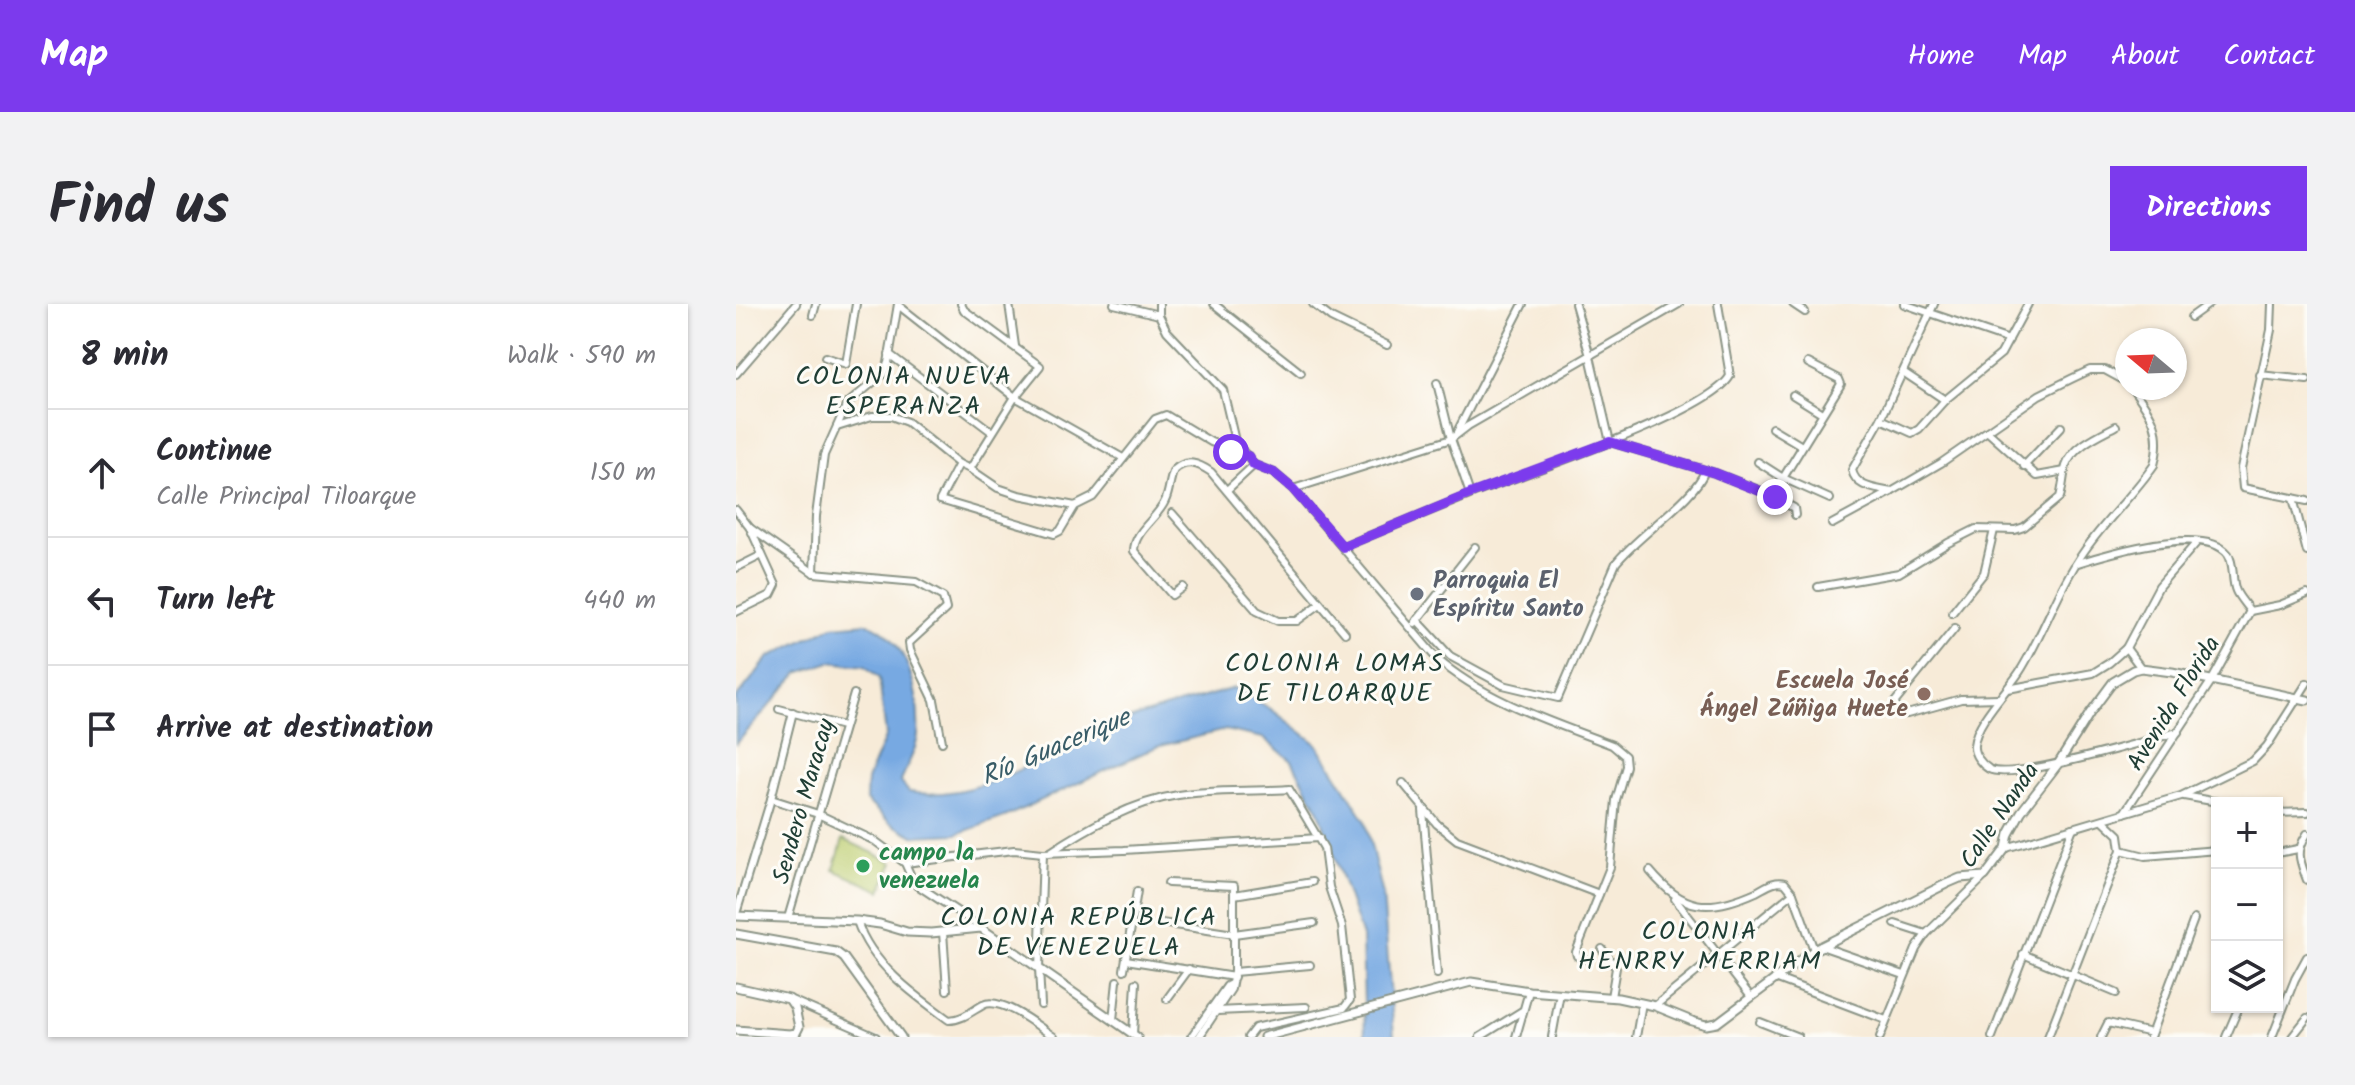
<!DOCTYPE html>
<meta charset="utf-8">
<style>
:root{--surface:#fff;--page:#f2f2f3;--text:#2b2b33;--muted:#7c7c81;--line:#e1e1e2;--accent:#7c3aed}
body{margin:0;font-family:Kalam,sans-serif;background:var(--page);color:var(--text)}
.controls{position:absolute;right:24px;bottom:24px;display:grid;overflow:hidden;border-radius:0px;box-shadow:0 2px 6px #0004}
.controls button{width:72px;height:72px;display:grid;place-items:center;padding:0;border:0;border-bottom:2px solid var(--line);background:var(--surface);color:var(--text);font:40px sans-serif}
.compass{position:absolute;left:1379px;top:24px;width:72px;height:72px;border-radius:50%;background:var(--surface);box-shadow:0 2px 6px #0004;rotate:289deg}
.stop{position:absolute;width:24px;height:24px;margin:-18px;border:6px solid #7c3aed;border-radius:50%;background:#fff}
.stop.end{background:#7c3aed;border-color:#fff;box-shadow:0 2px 8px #0008}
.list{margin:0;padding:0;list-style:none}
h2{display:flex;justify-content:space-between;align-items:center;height:104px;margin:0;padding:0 32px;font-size:34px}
h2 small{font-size:26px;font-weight:400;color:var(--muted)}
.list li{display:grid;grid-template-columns:52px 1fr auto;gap:24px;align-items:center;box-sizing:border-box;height:128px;padding:0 32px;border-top:2px solid var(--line)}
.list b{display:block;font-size:30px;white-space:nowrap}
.list p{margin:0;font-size:26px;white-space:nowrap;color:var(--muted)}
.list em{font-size:26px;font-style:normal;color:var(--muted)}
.icon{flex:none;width:44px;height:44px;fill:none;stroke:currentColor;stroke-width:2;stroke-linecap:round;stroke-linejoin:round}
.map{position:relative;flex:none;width:1571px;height:733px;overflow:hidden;border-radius:0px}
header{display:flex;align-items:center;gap:48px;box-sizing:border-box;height:112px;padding:0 40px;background:var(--accent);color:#fff}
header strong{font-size:38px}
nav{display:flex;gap:44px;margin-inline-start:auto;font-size:28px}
.intro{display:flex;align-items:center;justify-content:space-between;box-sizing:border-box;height:192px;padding:0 48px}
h1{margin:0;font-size:56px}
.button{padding:20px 36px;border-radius:0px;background:var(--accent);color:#fff;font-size:28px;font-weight:700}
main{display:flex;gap:48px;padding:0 48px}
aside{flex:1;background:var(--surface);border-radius:0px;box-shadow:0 2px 6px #0004}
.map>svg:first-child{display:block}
.green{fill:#bdce71;stroke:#6e8652;stroke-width:2}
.water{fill:#77a9e2;stroke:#4b738b;stroke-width:2}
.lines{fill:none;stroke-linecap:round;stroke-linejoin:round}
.minor-casing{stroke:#8b9486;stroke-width:10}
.tertiary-casing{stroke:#8b9486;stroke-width:11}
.minor{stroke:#fff;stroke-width:6}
.tertiary{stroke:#fff;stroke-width:7}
.route{stroke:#7c3aed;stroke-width:10}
.worship-dot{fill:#6b7280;stroke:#fdfcf7;stroke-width:3}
.education-dot{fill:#8d6e63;stroke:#fdfcf7;stroke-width:3}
.leisure-dot{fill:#2e9e5b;stroke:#fdfcf7;stroke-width:3}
.labels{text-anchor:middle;stroke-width:6;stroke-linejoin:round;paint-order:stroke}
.worship-label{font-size:24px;font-weight:bold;fill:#5b616d;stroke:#fdfcf7;text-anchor:start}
.education-label{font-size:24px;font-weight:bold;fill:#785e54;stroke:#fdfcf7;text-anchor:end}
.street-label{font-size:24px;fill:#1f3d34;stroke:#fdfcf7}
.leisure-label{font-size:24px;font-weight:bold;fill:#27864d;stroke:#fdfcf7;text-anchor:start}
.neighbourhood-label{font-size:26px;letter-spacing:2px;fill:#1f3d34;stroke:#fdfcf7}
.water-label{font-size:26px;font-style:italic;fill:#395d68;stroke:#fdfcf7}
</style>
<header>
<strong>Map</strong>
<nav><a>Home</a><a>Map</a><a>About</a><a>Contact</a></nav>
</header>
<div class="intro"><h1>Find us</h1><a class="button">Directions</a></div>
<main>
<aside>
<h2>8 min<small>Walk · 590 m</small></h2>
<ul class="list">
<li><svg class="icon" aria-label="ahead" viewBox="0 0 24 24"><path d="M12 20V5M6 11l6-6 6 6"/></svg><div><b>Continue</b><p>Calle Principal Tiloarque</p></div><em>150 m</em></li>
<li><svg class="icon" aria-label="left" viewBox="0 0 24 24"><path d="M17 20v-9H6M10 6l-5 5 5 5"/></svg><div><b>Turn left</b></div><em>440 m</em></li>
<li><svg class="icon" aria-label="arrive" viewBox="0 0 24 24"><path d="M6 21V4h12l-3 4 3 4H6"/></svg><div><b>Arrive at destination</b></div></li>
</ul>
</aside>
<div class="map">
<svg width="1571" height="733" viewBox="0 0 1571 733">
<rect width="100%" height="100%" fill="#fdfcf7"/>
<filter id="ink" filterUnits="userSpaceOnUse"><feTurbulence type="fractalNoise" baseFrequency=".0125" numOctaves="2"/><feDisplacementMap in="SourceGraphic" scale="16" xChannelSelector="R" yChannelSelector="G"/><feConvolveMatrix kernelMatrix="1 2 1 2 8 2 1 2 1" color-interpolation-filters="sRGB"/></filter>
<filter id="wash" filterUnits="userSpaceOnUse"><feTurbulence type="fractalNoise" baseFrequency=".006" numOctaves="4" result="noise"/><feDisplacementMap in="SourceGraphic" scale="32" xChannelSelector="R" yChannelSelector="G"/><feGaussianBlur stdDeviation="1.8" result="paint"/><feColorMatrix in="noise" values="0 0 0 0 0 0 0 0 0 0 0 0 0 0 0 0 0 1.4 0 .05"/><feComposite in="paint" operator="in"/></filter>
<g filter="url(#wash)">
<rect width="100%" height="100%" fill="#f7ebd8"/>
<!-- green -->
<polygon class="green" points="107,535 157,558 145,587 98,566"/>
<!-- water -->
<path class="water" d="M131,319C173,333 184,391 182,431C181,446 169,464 165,478L173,488C245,500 311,447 374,422C414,406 457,397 498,384L535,405L581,440L629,516L647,591L658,733H629L626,633L583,507L556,457L527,434L489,426L420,443L271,512L221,530L178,532L154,519L130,496L131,476L150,431L143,374L129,362L94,358L62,369L0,440V394L33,353L97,322Z"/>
</g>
<g filter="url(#ink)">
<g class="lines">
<defs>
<g id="minor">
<polyline points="225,0 228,6 304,62 279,93 234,165"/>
<polyline points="273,0 279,42"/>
<polyline points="378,0 423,11"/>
<path d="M423,0V11L431,27L487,86L499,137L518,161L538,169L557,185L700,354C749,397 816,418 876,441L889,452L890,462L880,496L874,563L840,648L841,652L852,656"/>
<polyline points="478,0 565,69"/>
<polyline points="577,0 595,14 651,41"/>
<polyline points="839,0 854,52 874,138"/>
<polyline points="1057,0 1069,8"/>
<polyline points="1168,0 1273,36"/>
<path d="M1198,0L1145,115L1116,166C1120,184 1139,184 1155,188L1205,159L1303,91L1335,75L1354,66H1369L1391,78"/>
<polyline points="1536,0 1535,26 1505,164 1507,184 1571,197"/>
<polyline points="162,1 279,93 387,154"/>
<polyline points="77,11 80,0"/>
<polyline points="1455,13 1473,0"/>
<polyline points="153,50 256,128"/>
<polyline points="89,53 110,60 120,0"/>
<polyline points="1167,68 1209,96"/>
<polyline points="0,70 60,0"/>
<polyline points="1524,71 1571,76"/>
<polyline points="701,79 715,135 734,190"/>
<path d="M1396,84C1416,110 1427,126 1418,161C1397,191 1370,216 1349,246C1323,282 1309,326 1286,364C1273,386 1241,415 1238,441C1237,450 1245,460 1253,465C1275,478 1412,436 1442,428"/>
<polyline points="1057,91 1086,109"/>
<polyline points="1145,115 1176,129 1183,125 1209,96 1265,50 1292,0"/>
<polyline points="101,123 136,112 155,112 171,118 223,160 234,165 262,184 283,191 339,202 357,193 419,115 430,111 475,138 512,152"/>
<polyline points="1036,124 1066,142"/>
<polyline points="721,128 787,0"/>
<polyline points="1252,128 1301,172 1329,167"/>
<polyline points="874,138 979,169 1030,189 1058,204 1059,211"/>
<polyline points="1022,158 1047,174 1094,195"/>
<polyline points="223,160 204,196 318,230 324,227 339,202"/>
<polyline points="1288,162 1325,123"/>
<polyline points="557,185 715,135 732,122 943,0"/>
<polyline points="491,186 518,161"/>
<polyline points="1039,193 1047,174 1105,80 1103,75 1072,59"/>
<polyline points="1557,194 1571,248"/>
<polyline points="0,206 14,224 40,281 35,291 0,308"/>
<polyline points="436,209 521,307 542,317 561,317 584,300"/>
<polyline points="1096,220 1155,188"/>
<polyline points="14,224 78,269 180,278 207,293 210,305 173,339 174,346 198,396 206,438"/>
<path d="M607,243C650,225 693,207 736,190C783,171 974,109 994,72L982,0"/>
<path d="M1342,259C1371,250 1469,220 1492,250C1499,261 1495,276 1500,287C1503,294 1510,301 1514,307L1544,301L1571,290"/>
<polyline points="0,264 26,251"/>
<polyline points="78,269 80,212 88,151 111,100 147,70 152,59 162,0"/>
<path d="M447,283L436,291L398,247C398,227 421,215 429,197C434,187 433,176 438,166C451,155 462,159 475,168L609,329"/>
<path d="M1082,283L1163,269L1212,239L1240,225L1279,226L1288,223L1324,193C1327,183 1327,172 1330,162C1337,142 1363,131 1380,122"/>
<polyline points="1216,309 1248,269 1258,226"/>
<path d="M681,316L714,352L767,381L822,394L880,259C901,232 961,193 969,166"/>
<polyline points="679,319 739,243"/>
<polyline points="1219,324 1159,398 1160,404 1171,410 1225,395 1263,394"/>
<polyline points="1390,344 1405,364"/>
<polyline points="1272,385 1357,369 1373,359 1390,344 1423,282 1461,238"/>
<polyline points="43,405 107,422"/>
<polyline points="667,479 701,520 721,536 863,590"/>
<polyline points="1448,492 1487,499"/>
<polyline points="35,495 82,510 139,537 169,559 178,579 245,623"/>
<polyline points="687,506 701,670"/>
<polyline points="1388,509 1476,376 1514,307"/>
<polyline points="1541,509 1571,508"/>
<path d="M1571,530C1559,548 1564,557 1571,576"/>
<polyline points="1270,544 1445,492 1517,457 1531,442 1571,379"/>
<polyline points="1385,546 1409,552 1481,546"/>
<path d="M313,549C351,524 396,498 442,491C476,485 517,488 553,485L588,544L593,583L606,622L614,696L608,704L519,724L512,733"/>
<polyline points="1541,549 1562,545"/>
<polyline points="169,559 278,546 307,549 388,546 583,534"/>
<path d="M914,567C947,607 973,609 1020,588C1030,583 1038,576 1049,579L1057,589L919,702"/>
<polyline points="432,579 498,582 498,668 495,685 463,733"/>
<polyline points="1057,589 1078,646"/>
<polyline points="498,591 576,578"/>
<polyline points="939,595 1015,693"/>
<polyline points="0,610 35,495 57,408"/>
<polyline points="52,614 118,390"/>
<path d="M121,617C135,660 177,690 213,716C226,716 236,707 247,701C265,692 302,722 318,733"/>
<polyline points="425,619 498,630 578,619"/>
<polyline points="1159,620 1190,630"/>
<polyline points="207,628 211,686"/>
<polyline points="1085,642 1168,671"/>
<polyline points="866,645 880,664 875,693"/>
<polyline points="1287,650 1380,689"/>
<polyline points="390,656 498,673"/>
<polyline points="388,666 401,587"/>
<polyline points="498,668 574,661"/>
<polyline points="1039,674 1150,716"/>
<polyline points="53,695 140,733"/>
<polyline points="431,695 453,665"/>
<polyline points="305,701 303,665 307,549"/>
<polyline points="475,704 481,707 570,703"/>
<polyline points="377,716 381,677"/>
<polyline points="1024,718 1062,733"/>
<polyline points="397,730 400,679"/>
<polyline points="455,733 491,682 495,680"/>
<polyline points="744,733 786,707"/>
<polyline points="780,733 793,687"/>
<polyline points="816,733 824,689"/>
<polyline points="900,733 906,699"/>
<polyline points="1144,733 1180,645 1190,630 1249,572"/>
<polyline points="1256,733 1337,524"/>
<polyline points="1312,733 1385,546 1383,531 1367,516"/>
<polyline points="1365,733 1372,719 1415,729"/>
<polyline points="1414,733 1458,615"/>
<polyline points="1490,733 1503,703"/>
<polyline points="1536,733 1559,675 1571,653"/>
<polyline points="1556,733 1571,714"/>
</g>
<g id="tertiary">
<polyline points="0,612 121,617 144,620 171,628 195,629 245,624 401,733"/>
<polyline points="0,630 100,648 108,654 165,733"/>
<polyline points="0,683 53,695 59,704 63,723 60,729 54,730 0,726"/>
<polyline points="528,733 735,678 793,687 882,694 919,702 956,717 970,721 981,719 1078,646 1210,580 1224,574 1249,572 1270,544 1273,530 1285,508 1322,460 1354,409 1377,378 1397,366 1405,364 1436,368 1571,396"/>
</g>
</defs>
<!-- minor casing -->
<use href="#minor" class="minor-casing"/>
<!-- tertiary casing -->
<use href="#tertiary" class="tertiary-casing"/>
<!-- minor -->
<use href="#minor" class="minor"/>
<!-- tertiary -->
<use href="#tertiary" class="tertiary"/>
</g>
</g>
<g class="lines" filter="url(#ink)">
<!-- route -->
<polyline class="route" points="495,148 512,152 518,161 538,169 557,185 607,243 734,190 874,138 979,169 1039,193"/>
</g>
<!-- markers -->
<circle class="worship-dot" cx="681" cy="290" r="8"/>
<circle class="education-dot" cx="1188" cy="390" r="8"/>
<circle class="leisure-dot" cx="127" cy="562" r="8"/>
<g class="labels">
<!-- worship labels -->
<g class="worship-label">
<text x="697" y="284">Parroquia El<tspan x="697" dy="28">Espíritu Santo</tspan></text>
</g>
<!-- education labels -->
<g class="education-label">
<text x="1172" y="384">Escuela José<tspan x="1172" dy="28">Ángel Zúñiga Huete</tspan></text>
</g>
<!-- street labels -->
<g class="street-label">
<text transform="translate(1437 399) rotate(-58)" y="8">Avenida Florida</text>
<text transform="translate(67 497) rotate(-74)" y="8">Sendero Maracay</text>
<text transform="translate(1263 511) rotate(-56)" y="8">Calle Nanda</text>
</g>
<!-- leisure labels -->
<g class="leisure-label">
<text x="143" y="556">campo la<tspan x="143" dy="28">venezuela</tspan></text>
</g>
<!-- neighbourhood labels -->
<g class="neighbourhood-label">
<text x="168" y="80">COLONIA NUEVA<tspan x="168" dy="30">ESPERANZA</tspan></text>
<text x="599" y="367">COLONIA LOMAS<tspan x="599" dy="30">DE TILOARQUE</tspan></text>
<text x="343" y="621">COLONIA REPÚBLICA<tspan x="343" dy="30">DE VENEZUELA</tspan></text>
<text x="964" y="635">COLONIA<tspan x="964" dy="30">HENRRY MERRIAM</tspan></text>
</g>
<!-- water labels -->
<g class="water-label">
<text transform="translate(319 442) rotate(-23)" y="9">Río Guacerique</text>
</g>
</g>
</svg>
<div class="controls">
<button>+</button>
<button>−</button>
<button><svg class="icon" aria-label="layers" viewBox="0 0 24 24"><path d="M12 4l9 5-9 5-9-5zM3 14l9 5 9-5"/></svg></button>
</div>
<svg class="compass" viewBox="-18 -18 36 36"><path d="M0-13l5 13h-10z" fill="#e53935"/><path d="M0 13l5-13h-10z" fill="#7c7c81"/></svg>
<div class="stop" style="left:495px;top:148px"></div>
<div class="stop end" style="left:1039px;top:193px"></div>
</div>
</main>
